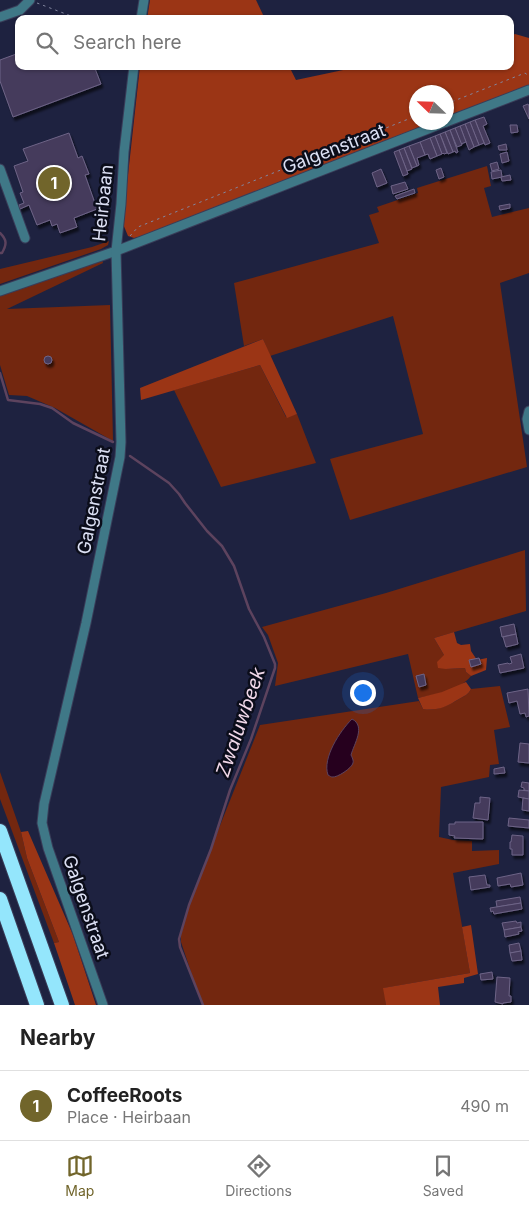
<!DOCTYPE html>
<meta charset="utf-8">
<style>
:root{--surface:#fff;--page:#f2f2f2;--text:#222;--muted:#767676;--line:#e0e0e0;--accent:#71652b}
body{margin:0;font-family:Inter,sans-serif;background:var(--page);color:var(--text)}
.compass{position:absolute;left:409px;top:85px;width:45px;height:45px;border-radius:50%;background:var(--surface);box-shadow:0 1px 4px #0004;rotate:293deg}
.you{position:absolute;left:362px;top:692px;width:18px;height:18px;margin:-12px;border:4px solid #fff;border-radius:50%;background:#1a73e8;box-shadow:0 0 0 8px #1a73e833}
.badge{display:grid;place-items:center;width:32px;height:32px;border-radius:50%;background:var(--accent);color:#fff;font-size:16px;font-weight:700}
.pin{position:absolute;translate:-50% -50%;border:2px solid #fff;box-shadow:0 1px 5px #0006}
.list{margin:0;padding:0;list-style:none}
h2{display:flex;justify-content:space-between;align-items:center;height:65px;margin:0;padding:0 20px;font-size:21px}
h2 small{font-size:16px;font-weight:400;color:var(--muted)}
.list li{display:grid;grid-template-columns:32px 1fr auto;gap:15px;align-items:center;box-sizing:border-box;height:70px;padding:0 20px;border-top:1px solid var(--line)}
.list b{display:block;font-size:19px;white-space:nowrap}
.list p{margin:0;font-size:16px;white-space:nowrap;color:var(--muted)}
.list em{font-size:16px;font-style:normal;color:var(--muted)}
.icon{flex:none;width:28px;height:28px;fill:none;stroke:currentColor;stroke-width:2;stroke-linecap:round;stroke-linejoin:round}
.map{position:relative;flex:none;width:529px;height:1005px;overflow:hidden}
.search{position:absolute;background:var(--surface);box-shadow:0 1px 4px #0004;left:15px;right:15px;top:15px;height:55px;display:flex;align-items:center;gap:12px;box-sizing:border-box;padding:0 18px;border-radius:10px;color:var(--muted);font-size:19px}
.sheet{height:135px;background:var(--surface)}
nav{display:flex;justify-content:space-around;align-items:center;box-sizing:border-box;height:70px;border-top:1px solid var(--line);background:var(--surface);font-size:14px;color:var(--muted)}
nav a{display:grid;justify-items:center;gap:2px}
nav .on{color:var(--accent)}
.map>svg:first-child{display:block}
.green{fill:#73270f}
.forest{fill:#9b3515}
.water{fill:#26001e;stroke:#5d435e}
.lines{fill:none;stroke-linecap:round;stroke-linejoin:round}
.stream{stroke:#5d435e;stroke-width:2.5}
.building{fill:#453b5c;stroke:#6e6487;filter:url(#shadow)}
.minor-casing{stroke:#393d59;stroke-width:11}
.highway-casing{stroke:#393d59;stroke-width:16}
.path{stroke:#8387a0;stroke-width:1;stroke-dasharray:2.5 4;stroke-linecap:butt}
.minor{stroke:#3f7887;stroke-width:9}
.highway{stroke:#94e6fc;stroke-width:14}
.labels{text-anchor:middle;stroke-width:5;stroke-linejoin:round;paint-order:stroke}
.street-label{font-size:18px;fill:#dce0f4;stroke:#0b0d1a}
.water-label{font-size:19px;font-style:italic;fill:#f1d8e9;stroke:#0b0d1a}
</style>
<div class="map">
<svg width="529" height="1005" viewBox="0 0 529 1005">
<defs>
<filter id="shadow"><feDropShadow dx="2" dy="3.5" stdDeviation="1" flood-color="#0009"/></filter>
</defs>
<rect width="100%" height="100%" fill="#1e2240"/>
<!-- green -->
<g class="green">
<polygon points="487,166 491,186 484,188 492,217 529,208 529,273 500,283 527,467 350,520 330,459 423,434 393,316 270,356 263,339 244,346 234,283 379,243 369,215 379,212 377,207 418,193 417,188"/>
<polygon points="109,241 108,245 101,249 0,284 0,269 92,247"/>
<polygon points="102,259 103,263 7,309 110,305 113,441 55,408 27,396 9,395 0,365 0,296"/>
<polygon points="260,365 286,417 297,414 316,463 221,487 174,390"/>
<path d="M525,550L526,611L434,638L444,655L446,669L465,668L466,672L471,676C459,691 436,694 418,698L408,654L275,686L278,663L268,635L262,627L386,593Z"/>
<path d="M500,686L510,727L494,730L499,764L490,765L489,777L441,787L439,837L453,840L472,841V851L499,850V864L453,873L470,973L384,988L386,1005H202L181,942V935L190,901L260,725L419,701L423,709C437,711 447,706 459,699C464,696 468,695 471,689Z"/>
<polygon points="0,772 21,832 27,858 59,942 54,943 0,799"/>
</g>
<!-- forest -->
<g class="forest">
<polygon points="150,0 256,0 265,19 147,19"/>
<polygon points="515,34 529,38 529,86 447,118 446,92 416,92 416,122 436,123 143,236 134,238 128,236 123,224 124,211 140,66 289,66 296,80 362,66 510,66 510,36"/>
<polygon points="263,339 297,414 287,418 260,365 141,400 140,388"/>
<polygon points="454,632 457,643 461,645 470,644 471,651 477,660 487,658 486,670 471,676 466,672 465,668 446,669 438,668 437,662 444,655 434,638"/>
<path d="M466,682L471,689C468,695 464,696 459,699C446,707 438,711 423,709L418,698L442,692Z"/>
<polygon points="28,831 73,935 96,1005 75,1005 54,943 59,942 27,858 21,832"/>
<polygon points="471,925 478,974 464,978 464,983 438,987 440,1005 386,1005 383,988 470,973 462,927"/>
</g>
<!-- water -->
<path class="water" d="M352,719C366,726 354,744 351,755C352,757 354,761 353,763C352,768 337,778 332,777C331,777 330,776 328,775C322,758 340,731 352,719Z"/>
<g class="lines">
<!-- stream -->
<g class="stream">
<path d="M0,233C7,240 7,244 2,253H0"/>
<polyline points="0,373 8,400 40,404 52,408 73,423 113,442"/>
<polyline points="130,456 169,483 179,494 185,503 207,531 222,546 234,566 249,609 264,637 275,664 275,668 251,739 230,790 211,849 189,905 179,939 180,947 203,1005"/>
</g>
</g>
<!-- building -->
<g class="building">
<polygon points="19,53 19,66 94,66 101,84 13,117 0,81 0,60"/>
<polygon points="528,104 529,106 529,119 523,106"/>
<polygon points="484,117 487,124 483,126 490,143 485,145 475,120"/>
<polygon points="475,120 484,143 479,145 470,122"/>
<polygon points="470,122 479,145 474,147 465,124"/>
<polygon points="465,124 474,147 469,150 460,126"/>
<polygon points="510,125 517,125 518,132 511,133"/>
<polygon points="460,126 466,142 461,144 455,128"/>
<polygon points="455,128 462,145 457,147 450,130"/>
<polygon points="450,130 458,152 456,153 455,151 453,152 445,132"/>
<polygon points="445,132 453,152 448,154 440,134"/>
<polygon points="69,133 78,158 82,156 89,174 85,175 97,209 74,218 77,227 60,233 57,224 52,226 50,220 37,225 29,205 20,209 19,205 24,203 20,193 23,192 14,166 28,161 23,149"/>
<polygon points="440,134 447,153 444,154 443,153 442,154 435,136"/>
<polygon points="435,136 442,154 437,156 430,138"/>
<polygon points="430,138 437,156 430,159 428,154 425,155 420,142"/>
<polygon points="420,142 425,155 417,158 419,165 417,166 409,146"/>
<polygon points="506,144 507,150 499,150 498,146"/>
<polygon points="409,146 417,166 412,168 404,148"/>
<polygon points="404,148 412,169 407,171 399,150"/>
<polygon points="399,150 408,174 403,176 394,152"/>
<polygon points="507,152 509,161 502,163 500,154"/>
<polygon points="497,162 499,169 492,171 490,164"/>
<polygon points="441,168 444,177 439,179 436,170"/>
<polygon points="381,169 387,183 377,187 372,173"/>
<polygon points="501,170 502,177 492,179 491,172"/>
<polygon points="510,175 511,180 502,181 501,177"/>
<polygon points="405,182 408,189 393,194 391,186"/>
<polygon points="414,189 415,193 397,199 395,196"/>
<polygon points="510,204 510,208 500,210 499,206"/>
<circle cx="48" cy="360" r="4"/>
<polygon points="514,624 516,634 502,637 500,627"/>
<polygon points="516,634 518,644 506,647 503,637"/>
<polygon points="521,654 524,668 500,673 498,665 508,663 509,664 512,663 510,657"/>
<polygon points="479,658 481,664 471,667 469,660"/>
<polygon points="424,674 426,685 419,687 416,676"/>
<polygon points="528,689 529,716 526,717 525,713 520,714 517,701 509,703 507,693"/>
<polygon points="520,743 529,744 529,763 518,762"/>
<polygon points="504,767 505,773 494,774 494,769"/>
<polygon points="522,782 529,783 529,791 524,790 524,788 521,787"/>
<polygon points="519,790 529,791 529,799 518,797"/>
<polygon points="480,797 490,798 488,820 473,818 475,803 480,803"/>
<polygon points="523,798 529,799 529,811 522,810"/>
<polygon points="509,818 529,820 529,828 508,826"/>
<polygon points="455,822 483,822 483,839 454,838 455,836 449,835 449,824 455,824"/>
<polygon points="512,835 523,836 523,855 512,855 512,849 510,849 510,842 511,842"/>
<polygon points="521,873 523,885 511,887 510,884 498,886 497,878"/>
<polygon points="485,875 487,885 490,885 490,887 471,890 469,877"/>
<polygon points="520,897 521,903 497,907 496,901"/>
<polygon points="521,903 522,909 494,914 493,911 491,912 490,908"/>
<polygon points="516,921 517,923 521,922 521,927 504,930 502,923"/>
<polygon points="521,927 522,931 518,932 519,934 505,937 504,930"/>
<polygon points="519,943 521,951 510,953 509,945"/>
<polygon points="521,951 522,960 512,961 510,953"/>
<polygon points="492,972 493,979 481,980 480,974"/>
<polygon points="497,977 510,978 509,996 511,996 511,1002 503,1003 503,1004 495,1002"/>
</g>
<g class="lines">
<defs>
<g id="minor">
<polyline points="0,17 20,10 30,0"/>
<polyline points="141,19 144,0"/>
<polyline points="446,122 529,90"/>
<polyline points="0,169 25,238"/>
<polyline points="0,291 116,251 446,122"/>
<polyline points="529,411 527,419 529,430"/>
<polyline points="103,1005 48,848 42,823 44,804 86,623 120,457 121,442 116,251 121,204 124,152 134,66"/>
</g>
<g id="highway">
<polyline points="0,831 62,1005"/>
<polyline points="0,899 37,1005"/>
</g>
</defs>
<!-- minor casing -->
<use href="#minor" class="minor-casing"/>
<!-- highway casing -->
<use href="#highway" class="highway-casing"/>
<!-- path -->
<g class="path">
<polyline points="37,3 79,19"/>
<polyline points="446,104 525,73 529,76"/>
<polyline points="130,236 138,227 416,116"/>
</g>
<!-- minor -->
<use href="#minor" class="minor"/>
<!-- highway -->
<use href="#highway" class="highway"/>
</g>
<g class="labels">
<!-- street labels -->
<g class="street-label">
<text transform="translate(334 149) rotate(-21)" y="6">Galgenstraat</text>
<text transform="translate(103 203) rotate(-84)" y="6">Heirbaan</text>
<text transform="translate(94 501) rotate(-79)" y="6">Galgenstraat</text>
<text transform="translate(86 907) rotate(71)" y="6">Galgenstraat</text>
</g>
<!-- water labels -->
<g class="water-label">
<text transform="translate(240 722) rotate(-71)" y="7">Zwaluwbeek</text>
</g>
</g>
</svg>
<svg class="compass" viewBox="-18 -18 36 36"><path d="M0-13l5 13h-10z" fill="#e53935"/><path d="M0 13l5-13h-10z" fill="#767676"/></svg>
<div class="you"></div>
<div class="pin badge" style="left:54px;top:183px">1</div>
<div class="search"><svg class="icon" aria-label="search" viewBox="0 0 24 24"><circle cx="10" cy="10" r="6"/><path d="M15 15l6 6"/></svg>Search here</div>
</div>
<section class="sheet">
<h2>Nearby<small></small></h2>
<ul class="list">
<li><span class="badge">1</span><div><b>CoffeeRoots</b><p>Place · Heirbaan</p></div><em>490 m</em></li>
</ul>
</section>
<nav>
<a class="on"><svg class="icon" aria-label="map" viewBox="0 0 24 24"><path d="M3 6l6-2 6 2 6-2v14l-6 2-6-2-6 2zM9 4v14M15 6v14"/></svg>Map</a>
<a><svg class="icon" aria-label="directions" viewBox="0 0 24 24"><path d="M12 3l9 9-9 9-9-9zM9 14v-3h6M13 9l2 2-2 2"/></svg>Directions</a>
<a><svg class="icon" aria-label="saved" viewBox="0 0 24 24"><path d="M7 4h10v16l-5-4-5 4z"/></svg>Saved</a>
</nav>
